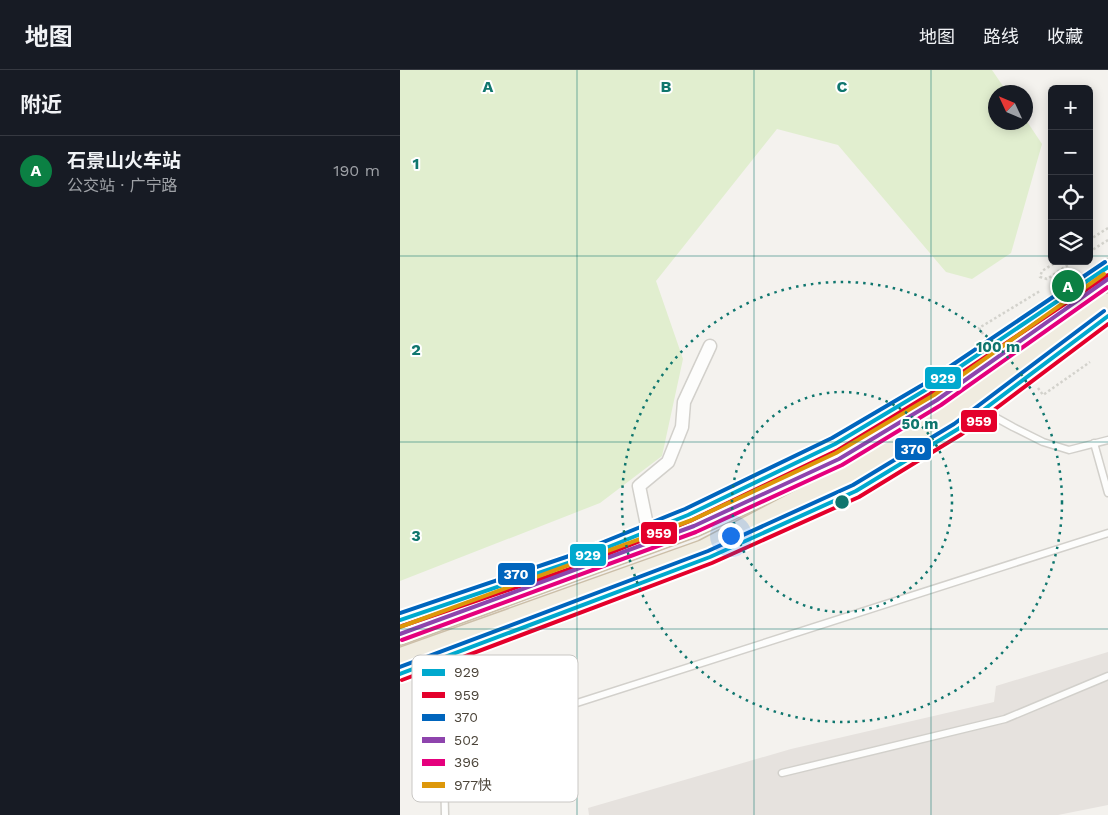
<!DOCTYPE html>
<html lang="zh">
<meta charset="utf-8">
<style>
:root{--surface:#171b24;--page:#20242c;--text:#f1f3f6;--muted:#9ea1a6;--line:#363941;--accent:#0b8043}
body{margin:0;font-family:"Work Sans","Noto Sans SC",sans-serif;background:var(--page);color:var(--text)}
.controls{position:absolute;right:15px;top:15px;display:grid;overflow:hidden;border-radius:8px;box-shadow:0 2px 12px #0003}
.controls button{width:45px;height:45px;display:grid;place-items:center;padding:0;border:0;border-bottom:1px solid var(--line);background:var(--surface);color:var(--text);font:25px sans-serif}
.compass{position:absolute;left:588px;top:15px;width:45px;height:45px;border-radius:50%;background:var(--surface);box-shadow:0 2px 12px #0003;rotate:314deg}
.you{position:absolute;left:330px;top:465px;width:18px;height:18px;margin:-12px;border:4px solid #fff;border-radius:50%;background:#1a73e8;box-shadow:0 0 0 8px #1a73e833}
.badge{display:grid;place-items:center;width:32px;height:32px;border-radius:50%;background:var(--accent);color:#fff;font-size:16px;font-weight:700}
.pin{position:absolute;translate:-50% -50%;border:2px solid #fff;box-shadow:0 1px 5px #0006}
.list{margin:0;padding:0;list-style:none}
h2{display:flex;justify-content:space-between;align-items:center;height:65px;margin:0;padding:0 20px;font-size:21px}
h2 small{font-size:16px;font-weight:400;color:var(--muted)}
.list li{display:grid;grid-template-columns:32px 1fr auto;gap:15px;align-items:center;box-sizing:border-box;height:70px;padding:0 20px;border-top:1px solid var(--line)}
.list b{display:block;font-size:19px;white-space:nowrap}
.list p{margin:0;font-size:16px;white-space:nowrap;color:var(--muted)}
.list em{font-size:16px;font-style:normal;color:var(--muted)}
.icon{flex:none;width:28px;height:28px;fill:none;stroke:currentColor;stroke-width:2;stroke-linecap:round;stroke-linejoin:round}
.map{position:relative;flex:none;width:708px;height:745px;overflow:hidden}
header{display:flex;align-items:center;gap:30px;box-sizing:border-box;height:70px;padding:0 25px;background:var(--surface);border-bottom:1px solid var(--line)}
header strong{font-size:24px}
nav{display:flex;gap:28px;margin-inline-start:auto;font-size:18px}
main{display:flex}
aside{flex:1;background:var(--surface)}
.map>svg:first-child{display:block}
.industrial{fill:#e6e2de}
.green{fill:#e1eecf}
.lines{fill:none;stroke-linecap:round;stroke-linejoin:round}
.service-casing{stroke:#d2d0cb;stroke-width:9}
.minor-casing{stroke:#d2d0cb;stroke-width:15}
.tertiary-casing{stroke:#d2d0cb;stroke-width:19}
.trunk-casing{stroke:#ccbfa9;stroke-width:24}
.path{stroke:#d3d2cc;stroke-width:2.5;stroke-dasharray:2.5 2.5;stroke-linecap:butt}
.service{stroke:#fdfdfc;stroke-width:6}
.minor{stroke:#fdfdfc;stroke-width:12}
.tertiary{stroke:#fdfdfc;stroke-width:16}
.trunk{stroke:#f0ece0;stroke-width:21}
.bus-1-casing{stroke:#fff;stroke-width:8}
.bus-2-casing{stroke:#fff;stroke-width:8}
.bus-3-casing{stroke:#fff;stroke-width:8}
.bus-4-casing{stroke:#fff;stroke-width:8}
.bus-5-casing{stroke:#fff;stroke-width:8}
.bus-6-casing{stroke:#fff;stroke-width:8}
.bus-1{stroke:#00a9ce;stroke-width:4}
.bus-2{stroke:#e4002b;stroke-width:4}
.bus-3{stroke:#0065bd;stroke-width:4}
.bus-4{stroke:#8e44ad;stroke-width:4}
.bus-5{stroke:#e5007d;stroke-width:4}
.bus-6{stroke:#dd9709;stroke-width:4}
.grid{fill:none;stroke:#0f766e;stroke-width:1;stroke-opacity:0.55}
.ring{fill:none;stroke:#0f766e;stroke-width:2.5;stroke-dasharray:2.5 5}
.key{fill:#fff;stroke:#c9c7c4;stroke-width:1}
.key-label{font-size:14px;fill:#4b4439}
.grid-label{font-size:16px;text-anchor:middle;font-weight:bold;fill:#0f766e;stroke:#fff;stroke-width:4;stroke-linejoin:round;paint-order:stroke}
.centre{fill:#0f766e;stroke:#fff;stroke-width:2.5}
.ring-label{font-size:15px;text-anchor:middle;font-weight:bold;fill:#0f766e;stroke:#fff;stroke-width:4;stroke-linejoin:round;paint-order:stroke}
.line-badge{stroke:#fff;stroke-width:2}
.badge-label{font-size:14px;text-anchor:middle;font-weight:bold;fill:#fff}
</style>
<header>
<strong>地图</strong>
<nav><a>地图</a><a>路线</a><a>收藏</a></nav>
</header>
<main>
<aside>
<h2>附近<small></small></h2>
<ul class="list">
<li><span class="badge">A</span><div><b>石景山火车站</b><p>公交站 · 广宁路</p></div><em>190 m</em></li>
</ul>
</aside>
<div class="map">
<svg width="708" height="745" viewBox="0 0 708 745">
<rect width="100%" height="100%" fill="#f4f2ee"/>
<!-- industrial -->
<polygon class="industrial" points="708,582 708,735 658,745 189,745 188,738 391,679 594,632 596,616"/>
<!-- green -->
<polygon class="green" points="0,0 592,0 607,22 596,22 596,52 626,52 626,50 642,74 611,183 572,209 546,202 438,75 377,59 256,211 283,289 262,386 200,433 0,511"/>
<g class="lines">
<defs>
<g id="service">
<polyline points="584,341 613,357 643,372 669,380 708,370"/>
<polyline points="694,373 708,423"/>
<polyline points="382,703 605,649 708,606"/>
<polyline points="45,745 44,701 155,640 708,463"/>
</g>
<polyline id="minor" points="248,460 239,416 268,392 282,357 284,332 310,276"/>
<g id="tertiary">
<polyline points="191,483 288,445 435,374 527,319 708,197"/>
<polyline points="320,483 456,421 558,359 708,246"/>
<polyline points="0,550 119,509"/>
<polyline points="0,604 208,526"/>
</g>
<g id="trunk">
<polyline points="0,564 294,456 439,389 537,330 708,209"/>
<polyline points="0,589 303,481 448,405 551,343 708,234"/>
</g>
</defs>
<!-- service casing -->
<use href="#service" class="service-casing"/>
<!-- minor casing -->
<use href="#minor" class="minor-casing"/>
<!-- tertiary casing -->
<use href="#tertiary" class="tertiary-casing"/>
<!-- trunk casing -->
<use href="#trunk" class="trunk-casing"/>
<!-- path -->
<g class="path">
<polyline points="689,170 708,158"/>
<polyline points="689,182 708,170"/>
<polyline points="658,191 642,201 640,207 647,209 674,191"/>
<polyline points="583,264 579,258 640,221"/>
<polyline points="638,318 643,325 690,292"/>
</g>
<!-- service -->
<use href="#service" class="service"/>
<!-- minor -->
<use href="#minor" class="minor"/>
<!-- tertiary -->
<use href="#tertiary" class="tertiary"/>
<!-- trunk -->
<use href="#trunk" class="trunk"/>
<defs>
<g id="bus-1">
<polyline points="0,550 171,492 288,445 435,374 527,319 708,197"/>
<polyline points="0,604 310,487 456,421 558,359 708,246"/>
</g>
<g id="bus-2">
<polyline points="2,556 173,498 290,451 438,380 530,324 708,205"/>
<polyline points="2,610 312,493 459,427 562,364 708,254"/>
</g>
<g id="bus-3">
<polyline points="0,543 169,486 285,439 432,368 524,314 705,192"/>
<polyline points="0,597 308,481 453,415 554,354 704,241"/>
</g>
<polyline id="bus-4" points="0,564 294,456 439,389 537,330 708,209"/>
<polyline id="bus-5" points="2,570 296,462 442,395 541,335 708,217"/>
<polyline id="bus-6" points="0,557 292,450 436,383 534,325 704,204"/>
</defs>
<!-- bus-1 casing -->
<use href="#bus-1" class="bus-1-casing"/>
<!-- bus-2 casing -->
<use href="#bus-2" class="bus-2-casing"/>
<!-- bus-3 casing -->
<use href="#bus-3" class="bus-3-casing"/>
<!-- bus-4 casing -->
<use href="#bus-4" class="bus-4-casing"/>
<!-- bus-5 casing -->
<use href="#bus-5" class="bus-5-casing"/>
<!-- bus-6 casing -->
<use href="#bus-6" class="bus-6-casing"/>
<!-- bus-1 -->
<use href="#bus-1" class="bus-1"/>
<!-- bus-2 -->
<use href="#bus-2" class="bus-2"/>
<!-- bus-3 -->
<use href="#bus-3" class="bus-3"/>
<!-- bus-4 -->
<use href="#bus-4" class="bus-4"/>
<!-- bus-5 -->
<use href="#bus-5" class="bus-5"/>
<!-- bus-6 -->
<use href="#bus-6" class="bus-6"/>
</g>
<!-- grid -->
<path class="grid" d="M177,0V745M354,0V745M531,0V745M0,186H652M689,186H708M0,372H708M0,559H708"/>
<!-- distance rings -->
<g class="ring">
<circle cx="442" cy="432" r="110"/>
<circle cx="442" cy="432" r="220"/>
</g>
<!-- legend -->
<rect x="12" y="585" width="166" height="147" rx="8" class="key"/>
<rect x="22" y="599" width="23" height="7" fill="#00a9ce"/>
<rect x="22" y="622" width="23" height="6" fill="#e4002b"/>
<rect x="22" y="644" width="23" height="7" fill="#0065bd"/>
<rect x="22" y="667" width="23" height="6" fill="#8e44ad"/>
<rect x="22" y="689" width="23" height="7" fill="#e5007d"/>
<rect x="22" y="712" width="23" height="6" fill="#dd9709"/>
<g class="key-label">
<text x="54" y="607">929</text>
<text x="54" y="630">959</text>
<text x="54" y="652">370</text>
<text x="54" y="675">502</text>
<text x="54" y="697">396</text>
<text x="54" y="720">977快</text>
</g>
<g class="grid-label">
<text x="88" y="22">A</text>
<text x="266" y="22">B</text>
<text x="442" y="22">C</text>
<text x="16" y="99">1</text>
<text x="16" y="285">2</text>
<text x="16" y="471">3</text>
</g>
<circle cx="442" cy="432" r="8" class="centre"/>
<g class="ring-label">
<text x="598" y="282">100 m</text>
<text x="520" y="359">50 m</text>
</g>
<g class="line-badge">
<rect x="524" y="296" width="38" height="24" rx="5" fill="#00a9ce"/>
<rect x="560" y="339" width="38" height="24" rx="5" fill="#e4002b"/>
<rect x="494" y="367" width="38" height="24" rx="5" fill="#0065bd"/>
<rect x="240" y="451" width="38" height="24" rx="5" fill="#e4002b"/>
<rect x="169" y="473" width="38" height="24" rx="5" fill="#00a9ce"/>
<rect x="97" y="492" width="39" height="24" rx="5" fill="#0065bd"/>
</g>
<g class="badge-label">
<text x="543" y="313">929</text>
<text x="579" y="356">959</text>
<text x="513" y="384">370</text>
<text x="259" y="468">959</text>
<text x="188" y="490">929</text>
<text x="116" y="509">370</text>
</g>
</svg>
<div class="controls">
<button>+</button>
<button>−</button>
<button><svg class="icon" aria-label="locate" viewBox="0 0 24 24"><circle cx="12" cy="12" r="6"/><path d="M12 2v4M12 18v4M2 12h4M18 12h4"/></svg></button>
<button><svg class="icon" aria-label="layers" viewBox="0 0 24 24"><path d="M12 4l9 5-9 5-9-5zM3 14l9 5 9-5"/></svg></button>
</div>
<svg class="compass" viewBox="-18 -18 36 36"><path d="M0-13l5 13h-10z" fill="#e53935"/><path d="M0 13l5-13h-10z" fill="#9ea1a6"/></svg>
<div class="you"></div>
<div class="pin badge" style="left:668px;top:216px">A</div>
</div>
</main>
